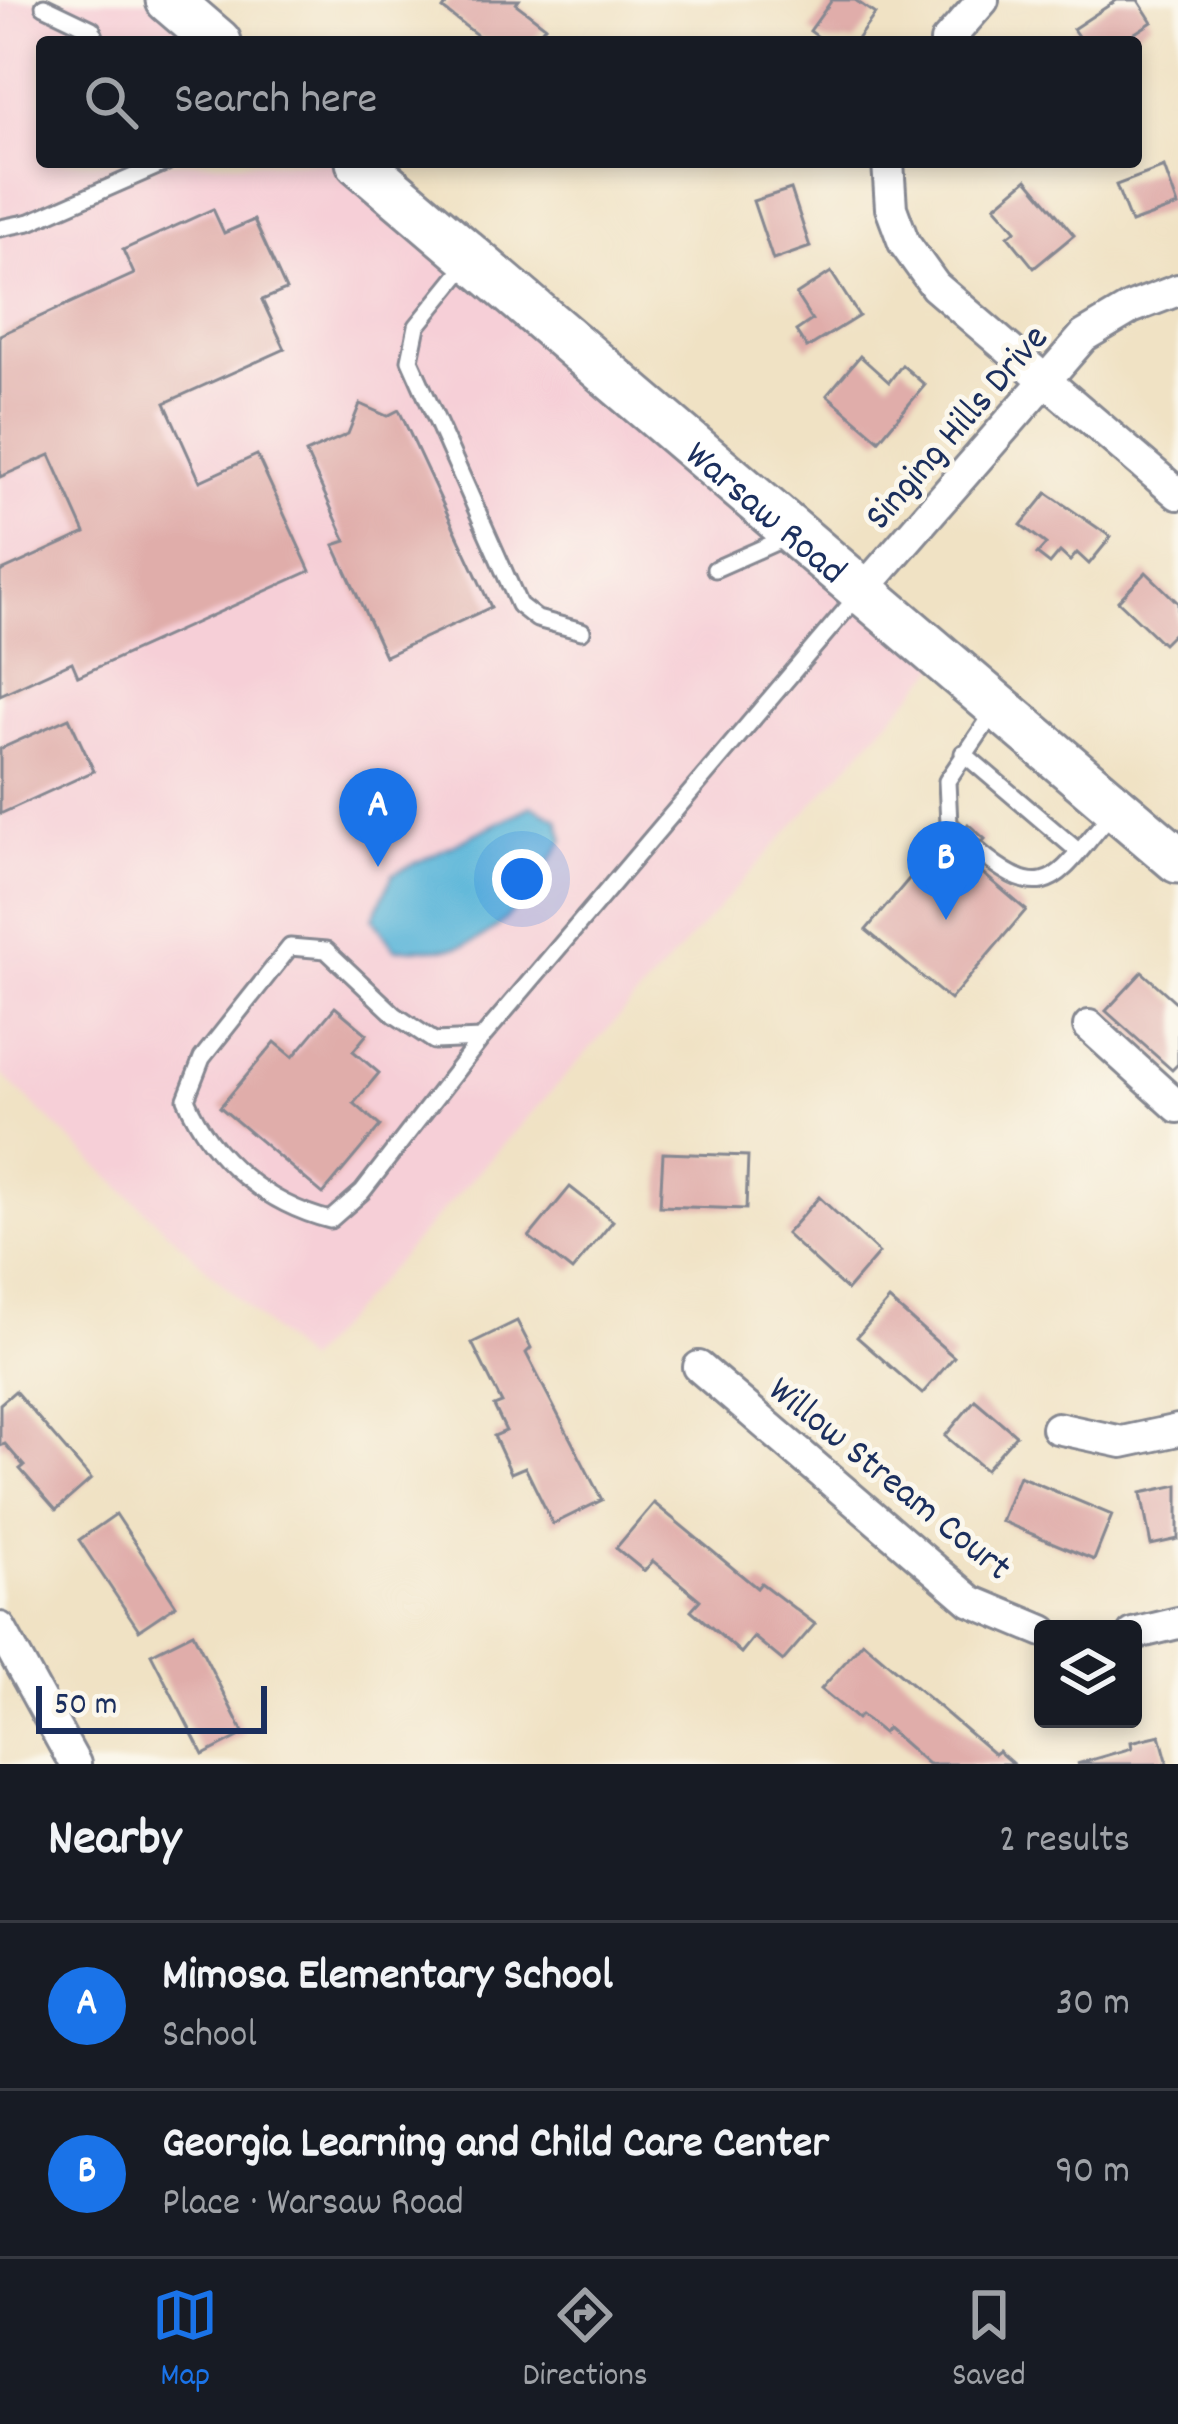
<!DOCTYPE html>
<meta charset="utf-8">
<style>
:root{--surface:#171b24;--page:#242831;--text:#f1f3f6;--muted:#9ea1a6;--line:#363941;--accent:#1a73e8}
body{margin:0;font-family:Dekko,sans-serif;background:var(--page);color:var(--text)}
.controls{position:absolute;right:36px;bottom:36px;display:grid;overflow:hidden;border-radius:12px;box-shadow:0 6px 18px #0003}
.controls button{width:108px;height:108px;display:grid;place-items:center;padding:0;border:0;border-bottom:3px solid var(--line);background:var(--surface);color:var(--text);font:60px sans-serif}
.scale{position:absolute;left:36px;bottom:30px;width:231px;box-sizing:border-box;padding-left:12px;border:6px solid #1b2f5e;border-top:0;font-size:33px;line-height:42px;white-space:nowrap;color:#1b2f5e;-webkit-text-stroke:9px #fbf7ec;paint-order:stroke}
.you{position:absolute;left:522px;top:879px;width:42px;height:42px;margin:-30px;border:9px solid #fff;border-radius:50%;background:#1a73e8;box-shadow:0 0 0 18px #1a73e833}
.badge{display:grid;place-items:center;width:78px;height:78px;border-radius:50%;background:var(--accent);color:#fff;font-size:39px;font-weight:700}
.pin{position:absolute;translate:-50% -99px;filter:drop-shadow(0 3px 6px #0008)}
.pin::after{content:'';position:absolute;top:63px;width:42px;height:36px;background:inherit;clip-path:polygon(0 0,100% 0,50% 100%)}
.list{margin:0;padding:0;list-style:none}
h2{display:flex;justify-content:space-between;align-items:center;height:156px;margin:0;padding:0 48px;font-size:51px}
h2 small{font-size:39px;font-weight:400;color:var(--muted)}
.list li{display:grid;grid-template-columns:78px 1fr auto;gap:36px;align-items:center;box-sizing:border-box;height:168px;padding:0 48px;border-top:3px solid var(--line)}
.list b{display:block;font-size:45px;white-space:nowrap}
.list p{margin:0;font-size:39px;white-space:nowrap;color:var(--muted)}
.list em{font-size:39px;font-style:normal;color:var(--muted)}
.icon{flex:none;width:66px;height:66px;fill:none;stroke:currentColor;stroke-width:2;stroke-linecap:round;stroke-linejoin:round}
.map{position:relative;flex:none;width:1178px;height:1764px;overflow:hidden}
.search{position:absolute;background:var(--surface);box-shadow:0 6px 18px #0003;left:36px;right:36px;top:36px;height:132px;display:flex;align-items:center;gap:30px;box-sizing:border-box;padding:0 42px;border-radius:12px;color:var(--muted);font-size:45px}
.sheet{height:492px;background:var(--surface)}
nav{display:flex;justify-content:space-around;align-items:center;box-sizing:border-box;height:168px;border-top:3px solid var(--line);background:var(--surface);font-size:33px;color:var(--muted)}
nav a{display:grid;justify-items:center;gap:6px}
nav .on{color:var(--accent)}
.map>svg:first-child{display:block}
.built{fill:#f6cfd7}
.water{fill:#5bb6d9;stroke:#3b729c;stroke-width:3}
.building{fill:#e0adaa}
.lines{fill:none;stroke-linecap:round;stroke-linejoin:round}
.lane-casing{stroke:#868891;stroke-width:21}
.street-casing{stroke:#868891;stroke-width:36}
.secondary-casing{stroke:#868891;stroke-width:51}
.lane{stroke:#fff;stroke-width:15}
.street{stroke:#fff;stroke-width:30}
.secondary{stroke:#fff;stroke-width:45}
.labels{text-anchor:middle;stroke-width:10;stroke-linejoin:round;paint-order:stroke}
.street-label{font-size:39px;fill:#1b2f5e;stroke:#fbf7ec}
</style>
<div class="map">
<svg width="1178" height="1764" viewBox="0 0 1178 1764">
<rect width="100%" height="100%" fill="#fbf7ec"/>
<filter id="ink" filterUnits="userSpaceOnUse"><feTurbulence type="fractalNoise" baseFrequency=".00833" numOctaves="2"/><feDisplacementMap in="SourceGraphic" scale="24" xChannelSelector="R" yChannelSelector="G"/><feConvolveMatrix kernelMatrix="1 2 1 2 8 2 1 2 1" color-interpolation-filters="sRGB"/></filter>
<filter id="wash" filterUnits="userSpaceOnUse"><feTurbulence type="fractalNoise" baseFrequency=".004" numOctaves="4" result="noise"/><feDisplacementMap in="SourceGraphic" scale="48" xChannelSelector="R" yChannelSelector="G"/><feGaussianBlur stdDeviation="2.7" result="paint"/><feColorMatrix in="noise" values="0 0 0 0 0 0 0 0 0 0 0 0 0 0 0 0 0 1.4 0 .05"/><feComposite in="paint" operator="in"/></filter>
<g filter="url(#wash)">
<rect width="100%" height="100%" fill="#f0e2c4"/>
<!-- built -->
<polygon class="built" points="0,0 169,0 218,42 42,42 42,162 359,162 944,660 305,1362 0,1073"/>
<!-- water -->
<path class="water" d="M532,806L558,819L564,840C538,880 503,942 451,948C433,950 413,948 395,949L373,918L393,874Z"/>
<g id="blocks">
<!-- building -->
<g class="building">
<polygon points="450,0 519,0 516,4 545,26 532,42 482,39 443,9"/>
<polygon points="832,0 855,0 875,14 855,42 825,42 810,31"/>
<polygon points="1117,0 1138,0 1152,22 1121,42 1082,42 1073,29"/>
<polygon points="1164,167 1178,206 1131,223 1116,185"/>
<polygon points="1027,179 1074,235 1034,268 1008,236 1016,230 995,206"/>
<polygon points="791,189 810,247 773,260 753,201"/>
<polygon points="213,209 224,233 254,220 286,290 262,300 285,349 165,403 200,481 257,455 310,571 78,676 72,662 0,695 0,572 85,533 50,455 0,477 0,335 134,274 123,250"/>
<polygon points="831,272 859,316 807,348 796,331 812,320 796,295"/>
<polygon points="860,356 889,382 902,365 925,385 879,440 827,395"/>
<polygon points="360,404 387,416 399,410 491,607 385,656 334,545 346,541 306,453 348,434"/>
<polygon points="1047,493 1111,537 1089,564 1077,553 1070,561 1060,552 1050,564 1037,554 1046,544 1021,525"/>
<polygon points="1146,572 1178,603 1178,629 1163,644 1118,601"/>
<polygon points="69,718 94,771 0,814 0,749"/>
<polygon points="968,824 985,839 967,860 1026,910 950,1000 866,930 945,836 953,843"/>
<polygon points="1142,972 1178,1004 1178,1064 1172,1070 1106,1011"/>
<polygon points="335,1007 367,1034 353,1051 379,1073 354,1103 380,1126 323,1194 220,1107 275,1042 293,1057"/>
<polygon points="663,1153 748,1156 746,1209 660,1206"/>
<polygon points="570,1187 613,1221 572,1271 529,1237"/>
<polygon points="819,1197 879,1253 847,1290 786,1234"/>
<polygon points="889,1300 954,1357 922,1394 857,1337"/>
<polygon points="517,1321 531,1348 526,1353 602,1500 553,1524 525,1467 511,1473 494,1436 506,1431 494,1406 502,1403 472,1343"/>
<polygon points="15,1391 91,1479 56,1510 20,1469 24,1466 5,1444 0,1446 0,1404"/>
<polygon points="975,1400 1016,1435 985,1470 945,1436"/>
<polygon points="1019,1476 1112,1515 1094,1560 1001,1521"/>
<polygon points="1178,1485 1178,1539 1151,1545 1141,1493"/>
<polygon points="654,1503 757,1588 761,1583 815,1624 783,1661 754,1637 741,1653 691,1610 700,1600 653,1561 644,1571 616,1548"/>
<polygon points="116,1514 176,1605 139,1630 79,1540"/>
<polygon points="193,1633 244,1734 203,1755 151,1654"/>
<polygon points="863,1642 994,1754 998,1751 1013,1764 928,1764 887,1728 883,1733 861,1715 857,1719 821,1689"/>
<polygon points="1160,1735 1168,1764 1077,1764 1132,1748 1131,1742"/>
</g>
</g>
</g>
<g filter="url(#ink)">
<use href="#blocks" fill-opacity="0" stroke="#868891" stroke-width="3"/>
<g class="lines">
<defs>
<g id="lane">
<polyline points="44,6 92,29 97,42"/>
<polyline points="0,228 30,222 167,162"/>
<polyline points="468,263 417,326 410,360 519,605 537,619 582,631"/>
<polyline points="715,569 776,542 787,531"/>
<polyline points="963,753 1078,851"/>
<polyline points="960,834 949,824 947,781 996,709"/>
<path d="M976,849C1050,913 1058,873 1112,813"/>
<path d="M481,1039L362,1192L330,1220C267,1204 211,1159 186,1099L202,1058L290,947L326,950L395,1015L434,1041L481,1039L860,593"/>
</g>
<g id="street">
<polyline points="946,42 983,0"/>
<polyline points="888,162 891,208 904,243 935,286 1178,494"/>
<polyline points="862,591 1084,336 1131,308 1178,290"/>
<polyline points="1089,1026 1178,1107"/>
<polyline points="699,1367 971,1601 1043,1631"/>
<polyline points="1057,1428 1122,1442 1178,1430"/>
<polyline points="0,1628 75,1764"/>
<polyline points="1133,1634 1178,1623"/>
</g>
<g id="secondary">
<polyline points="169,0 218,42"/>
<path id="s1" d="M359,162L1178,860"/>
</g>
</defs>
<!-- lane casing -->
<use href="#lane" class="lane-casing"/>
<!-- street casing -->
<use href="#street" class="street-casing"/>
<!-- secondary casing -->
<use href="#secondary" class="secondary-casing"/>
<!-- lane -->
<use href="#lane" class="lane"/>
<!-- street -->
<use href="#street" class="street"/>
<!-- secondary -->
<use href="#secondary" class="secondary"/>
</g>
</g>
<g class="labels">
<!-- street labels -->
<g class="street-label">
<text transform="translate(954 425) rotate(-49)" y="14">Singing Hills Drive</text>
<text dy="14" stroke="none"><textPath href="#s1" startOffset="537">Warsaw Road</textPath></text>
<text transform="translate(892 1476) rotate(39)" y="14">Willow Stream Court</text>
</g>
</g>
</svg>
<div class="controls">
<button><svg class="icon" aria-label="layers" viewBox="0 0 24 24"><path d="M12 4l9 5-9 5-9-5zM3 14l9 5 9-5"/></svg></button>
</div>
<div class="scale">50 m</div>
<div class="you"></div>
<div class="pin badge" style="left:378px;top:867px">A</div>
<div class="pin badge" style="left:946px;top:920px">B</div>
<div class="search"><svg class="icon" aria-label="search" viewBox="0 0 24 24"><circle cx="10" cy="10" r="6"/><path d="M15 15l6 6"/></svg>Search here</div>
</div>
<section class="sheet">
<h2>Nearby<small>2 results</small></h2>
<ul class="list">
<li><span class="badge">A</span><div><b>Mimosa Elementary School</b><p>School</p></div><em>30 m</em></li>
<li><span class="badge">B</span><div><b>Georgia Learning and Child Care Center</b><p>Place · Warsaw Road</p></div><em>90 m</em></li>
</ul>
</section>
<nav>
<a class="on"><svg class="icon" aria-label="map" viewBox="0 0 24 24"><path d="M3 6l6-2 6 2 6-2v14l-6 2-6-2-6 2zM9 4v14M15 6v14"/></svg>Map</a>
<a><svg class="icon" aria-label="directions" viewBox="0 0 24 24"><path d="M12 3l9 9-9 9-9-9zM9 14v-3h6M13 9l2 2-2 2"/></svg>Directions</a>
<a><svg class="icon" aria-label="saved" viewBox="0 0 24 24"><path d="M7 4h10v16l-5-4-5 4z"/></svg>Saved</a>
</nav>
